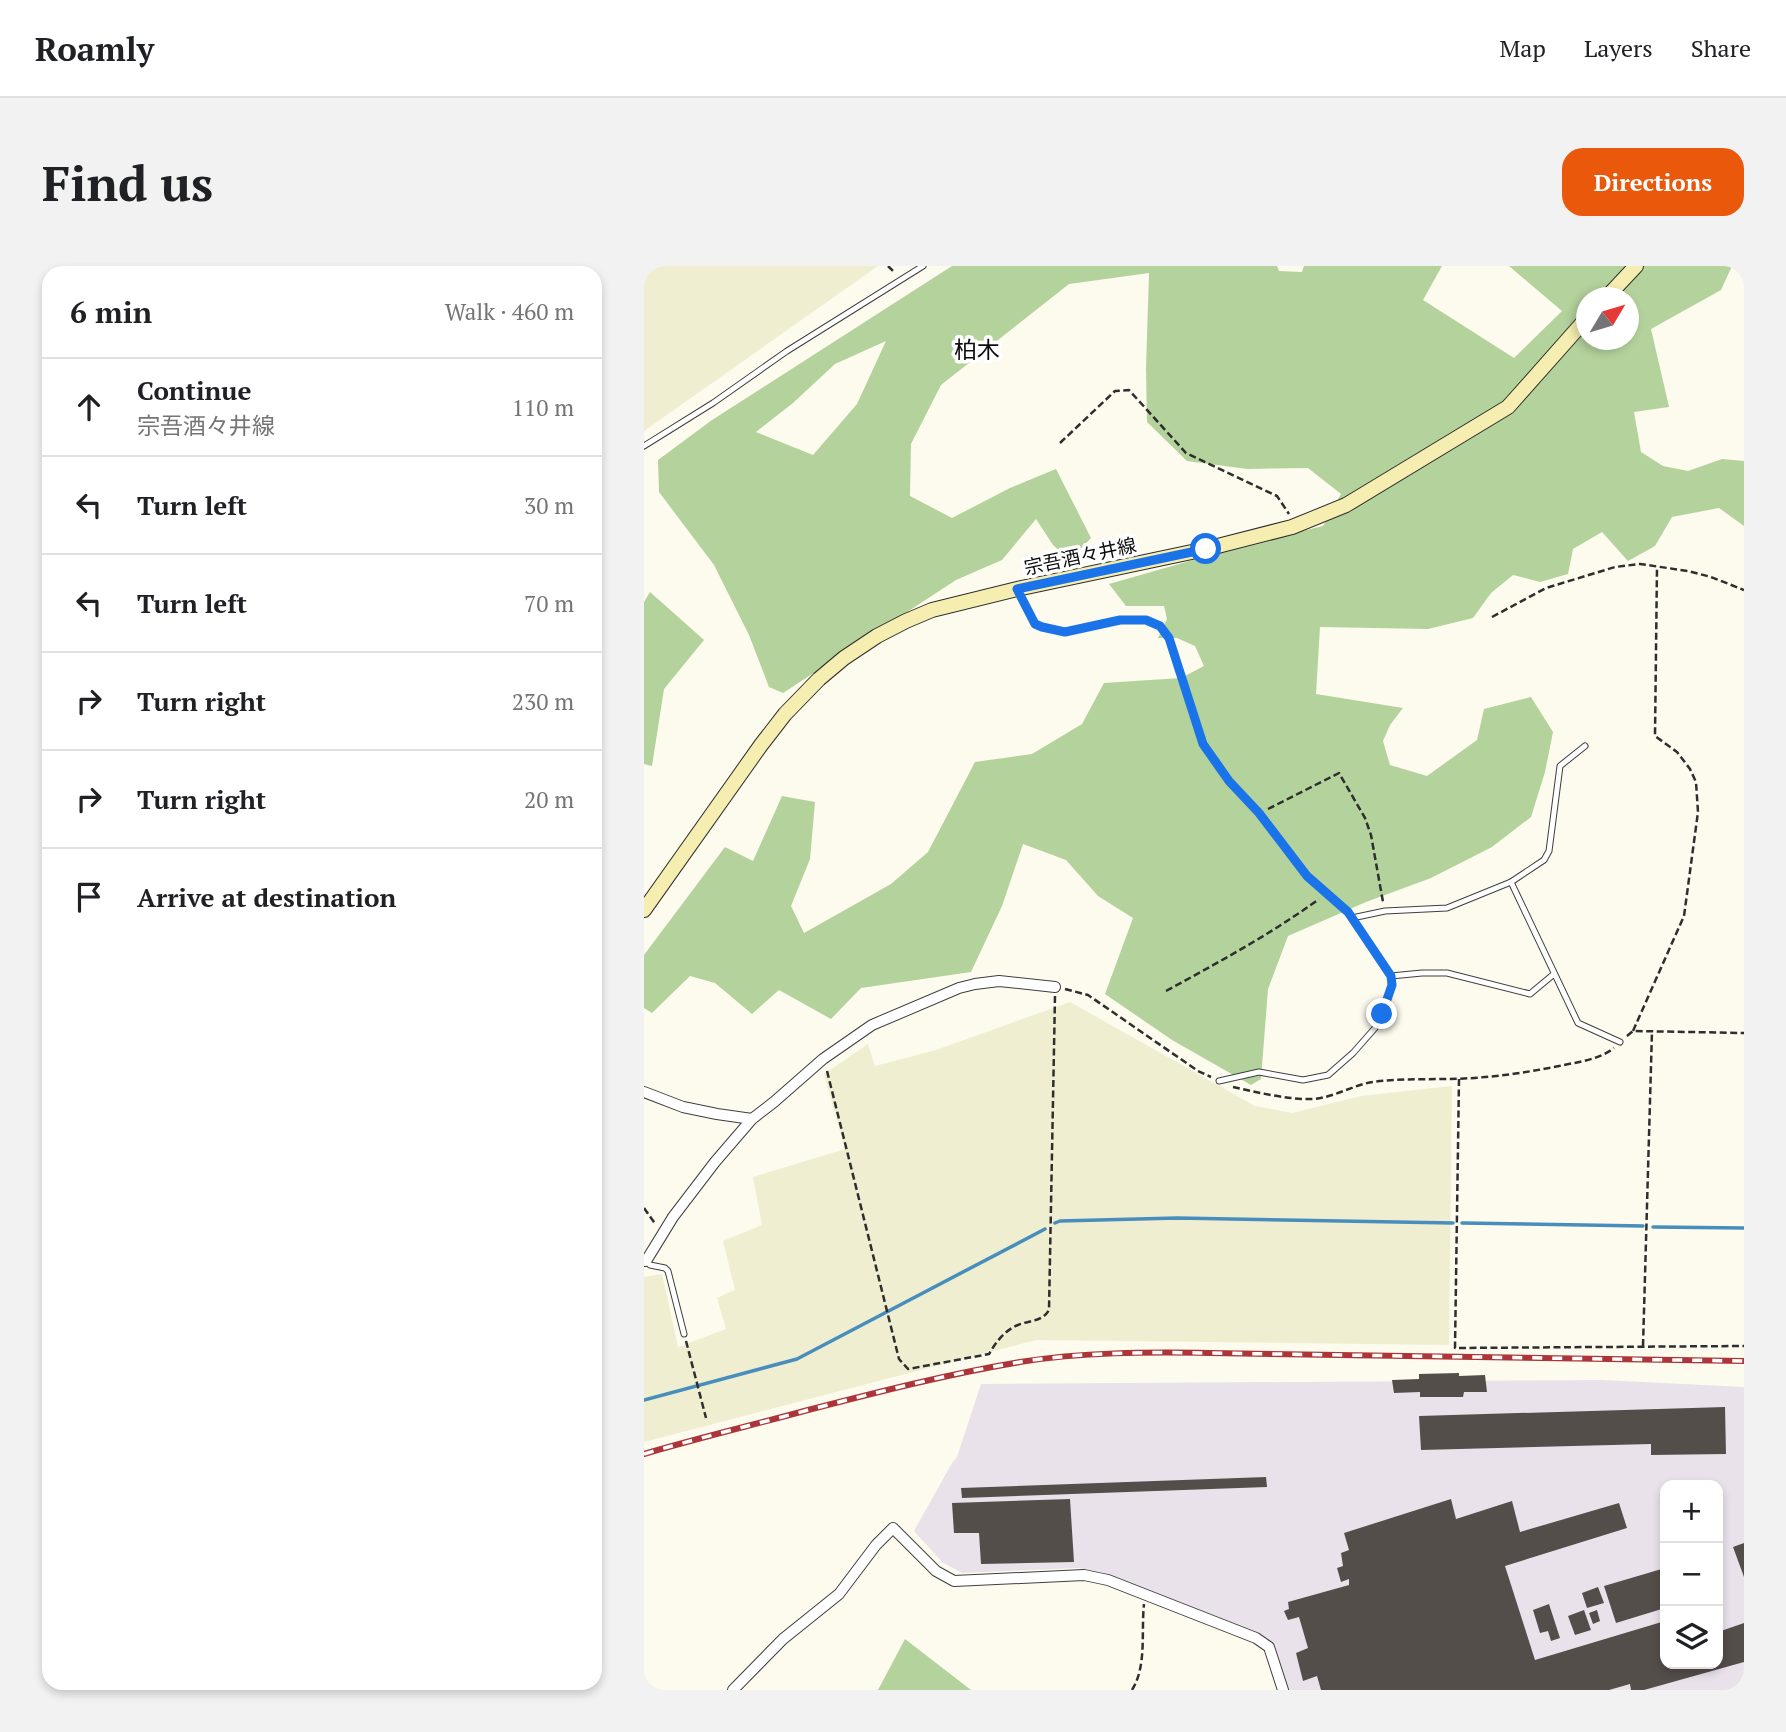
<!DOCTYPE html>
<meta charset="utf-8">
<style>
:root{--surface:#fff;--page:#f2f2f2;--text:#202124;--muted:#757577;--line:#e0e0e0;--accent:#ea580c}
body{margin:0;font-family:"PT Serif","Noto Sans JP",serif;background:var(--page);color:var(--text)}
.controls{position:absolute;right:21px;bottom:21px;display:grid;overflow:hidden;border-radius:14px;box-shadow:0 4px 10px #0003}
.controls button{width:63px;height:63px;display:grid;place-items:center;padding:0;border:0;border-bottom:2px solid var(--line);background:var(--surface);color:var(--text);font:35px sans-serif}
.compass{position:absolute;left:932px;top:21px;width:63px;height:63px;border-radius:50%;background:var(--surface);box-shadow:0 4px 10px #0003;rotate:52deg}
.stop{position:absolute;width:21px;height:21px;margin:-16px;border:5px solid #1a73e8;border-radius:50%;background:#fff}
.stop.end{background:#1a73e8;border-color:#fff;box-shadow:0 2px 7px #0008}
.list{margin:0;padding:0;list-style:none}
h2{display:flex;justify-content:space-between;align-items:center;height:91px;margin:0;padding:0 28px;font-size:30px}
h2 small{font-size:23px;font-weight:400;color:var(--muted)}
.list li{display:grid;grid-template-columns:46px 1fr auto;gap:21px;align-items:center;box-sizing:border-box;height:98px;padding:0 28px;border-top:2px solid var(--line)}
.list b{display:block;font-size:26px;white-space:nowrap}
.list p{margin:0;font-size:23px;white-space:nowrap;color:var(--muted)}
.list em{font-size:23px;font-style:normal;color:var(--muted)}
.icon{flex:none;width:38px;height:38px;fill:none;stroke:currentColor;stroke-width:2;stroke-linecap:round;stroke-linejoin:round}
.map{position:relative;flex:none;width:1100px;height:1424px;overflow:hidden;border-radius:21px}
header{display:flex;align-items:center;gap:42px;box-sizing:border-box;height:98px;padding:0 35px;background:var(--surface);border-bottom:2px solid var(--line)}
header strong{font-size:33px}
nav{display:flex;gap:38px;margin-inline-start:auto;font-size:24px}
.intro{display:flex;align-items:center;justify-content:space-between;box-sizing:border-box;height:168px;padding:0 42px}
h1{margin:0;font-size:49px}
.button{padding:18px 32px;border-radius:21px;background:var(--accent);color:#fff;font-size:24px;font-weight:700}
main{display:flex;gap:42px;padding:0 42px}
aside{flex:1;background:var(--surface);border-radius:21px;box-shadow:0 4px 10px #0003}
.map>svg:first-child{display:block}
.industrial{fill:#e9e2ea;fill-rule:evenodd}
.farmland{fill:#f0eed1}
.forest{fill:#b4d29c;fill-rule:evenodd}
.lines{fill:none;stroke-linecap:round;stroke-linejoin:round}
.stream{stroke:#478ebd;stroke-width:3.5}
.building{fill:#544e4a}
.lane-casing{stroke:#3f3f3f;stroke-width:7}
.street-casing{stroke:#3f3f3f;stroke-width:12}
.secondary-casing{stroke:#2e2e2e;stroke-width:16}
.path{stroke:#2e2e2e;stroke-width:2.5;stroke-dasharray:7 3.5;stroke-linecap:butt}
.lane{stroke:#fff;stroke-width:5}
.street{stroke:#fff;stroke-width:10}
.secondary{stroke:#f6eeb0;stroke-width:14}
.rail-casing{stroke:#ac3539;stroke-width:6}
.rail{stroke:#fff;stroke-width:3.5;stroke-dasharray:10;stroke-linecap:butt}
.route{stroke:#1a73e8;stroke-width:9}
.labels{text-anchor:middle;stroke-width:7;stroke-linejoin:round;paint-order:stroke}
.street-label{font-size:19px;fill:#0c0c0c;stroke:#fff}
.quarter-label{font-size:23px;fill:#0c0c0c;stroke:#fff}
</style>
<header>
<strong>Roamly</strong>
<nav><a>Map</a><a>Layers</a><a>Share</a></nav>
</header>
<div class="intro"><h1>Find us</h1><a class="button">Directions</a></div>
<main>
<aside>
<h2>6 min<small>Walk · 460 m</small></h2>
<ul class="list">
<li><svg class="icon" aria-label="ahead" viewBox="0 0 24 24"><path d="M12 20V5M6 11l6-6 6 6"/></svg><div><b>Continue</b><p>宗吾酒々井線</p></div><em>110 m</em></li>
<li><svg class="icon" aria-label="left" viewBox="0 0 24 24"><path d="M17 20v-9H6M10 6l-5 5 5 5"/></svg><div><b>Turn left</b></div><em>30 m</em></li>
<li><svg class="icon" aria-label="left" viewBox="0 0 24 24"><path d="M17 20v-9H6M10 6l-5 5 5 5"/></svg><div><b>Turn left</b></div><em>70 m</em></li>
<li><svg class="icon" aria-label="right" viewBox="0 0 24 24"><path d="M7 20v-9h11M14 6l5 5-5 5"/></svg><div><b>Turn right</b></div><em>230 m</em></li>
<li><svg class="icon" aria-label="right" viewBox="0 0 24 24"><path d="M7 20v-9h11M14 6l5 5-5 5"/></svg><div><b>Turn right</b></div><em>20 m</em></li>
<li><svg class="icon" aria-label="arrive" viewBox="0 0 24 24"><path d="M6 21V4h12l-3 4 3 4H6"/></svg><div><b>Arrive at destination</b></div></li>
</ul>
</aside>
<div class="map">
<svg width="1100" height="1424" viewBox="0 0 1100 1424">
<rect width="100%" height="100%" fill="#fdfaee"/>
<!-- industrial -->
<path class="industrial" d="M957,1114L1100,1121V1422L1092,1424H643L631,1382L614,1367L457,1306L434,1302L318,1307L298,1296L270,1265L308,1197L313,1191L337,1118ZM1021,1219H1074V1398H1021Z"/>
<!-- farmland -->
<g class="farmland">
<polygon points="0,0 234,0 0,165"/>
<polygon points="426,736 611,840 648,847 717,830 808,820 805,1079 392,1074 0,1176 0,1011 18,1008 34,1081 82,1063 73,1032 91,1024 79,975 118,959 109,911 201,883 180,808 224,778 231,800 292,784"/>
</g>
<!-- forest -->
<g class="forest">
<path d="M308,0H633L635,5L658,6L660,0H798L779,34L870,92L918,45L865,0H1088L1077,24L1007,63L1025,141L990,146L997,186L1019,200L1044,205L1078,193L1100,195V260L1075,242L1028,251L1011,280L984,295L958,266L929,283L924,308L896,316L869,309L847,327L829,352L784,363L676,361L672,428L759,442L746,459L739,475L746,499L783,510L833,474L840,443L887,431L909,466L901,506L887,551L848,581L787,612L722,636L644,670L624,723L617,813L607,819L528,774L461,728L489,652L454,630L422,594L379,578L358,640L327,706L217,722L187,753L135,724L108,748L71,717L46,710L8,747L0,742V689L81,581L109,595L138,530L171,536L166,593L147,640L160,667L247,618L284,586L331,496L388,488L438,458L460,417L537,412L560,400L551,380L533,372H514L523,353L520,340H482L465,318L605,278L679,260L697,228L664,202L603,203L543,195L503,156L502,102L505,7L425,18L297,119L267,178L266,230L308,252L366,222L412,203L447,272L426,294L409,279L392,253L358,294L312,314L139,427L125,421L105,369L70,299L15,226L14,194L68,154ZM942,32H984V74H942ZM242,75L213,138L169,189L112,166L149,137L191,98Z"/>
<polygon points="6,326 60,374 20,423 8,500 0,498 0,336"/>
<polygon points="261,1373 327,1424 234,1424"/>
</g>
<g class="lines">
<!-- stream -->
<g class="stream">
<polyline points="411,957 416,955 533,952 809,957"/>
<polyline points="818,957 999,960"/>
<polyline points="1009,961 1100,962"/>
<polyline points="0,1134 153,1093 401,963"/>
</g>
</g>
<!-- building -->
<g class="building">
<polygon points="815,1107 815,1110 841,1109 843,1126 820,1126 819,1131 776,1131 776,1126 750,1127 748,1114 775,1113 775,1108"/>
<polygon points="1081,1141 1082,1188 1007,1189 1007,1178 777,1184 775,1150"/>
<polygon points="622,1211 623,1221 318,1232 317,1222"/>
<polygon points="426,1233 430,1296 337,1298 335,1267 310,1267 308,1237"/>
<polygon points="807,1233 812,1253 868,1235 876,1266 975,1237 983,1262 861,1300 891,1394 1021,1355 1021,1398 1074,1398 1074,1366 1100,1357 1100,1396 1000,1424 987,1424 986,1418 965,1424 677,1424 673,1410 659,1415 652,1387 664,1382 655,1351 644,1354 640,1345 645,1343 644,1336 705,1319 705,1313 697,1316 693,1302 699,1300 697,1287 705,1284 700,1267"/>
<polygon points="1100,1277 1100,1311 1089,1281"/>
<polygon points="1021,1302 1021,1342 972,1357 960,1320"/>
<polygon points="954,1321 960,1337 943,1342 938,1327"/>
<polygon points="905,1338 916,1372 907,1375 904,1365 896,1367 889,1344"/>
<polygon points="940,1344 947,1364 931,1369 924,1350"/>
<polygon points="953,1344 956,1355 949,1358 945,1347"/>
</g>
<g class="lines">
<defs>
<g id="lane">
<polyline points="0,180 69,137 143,85 279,0"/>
<polyline points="373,324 391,358 398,361 421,366 476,354 502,354 516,360 525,372 559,478 585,515 615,547 663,610 704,646 747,710 748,719 738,748 731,762 709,787 684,809 659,814 615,806 575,815"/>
<polyline points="867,616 934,757 976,776"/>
<polyline points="708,652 741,645 803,642 867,616 900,594 905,585 916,500 941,480"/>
<polyline points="747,710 778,707 803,707 886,728 910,708"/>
<polyline points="2,995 6,999 21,1002 24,1005 40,1068"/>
</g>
<g id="street">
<polyline points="0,826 39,841 73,848 108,853"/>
<polyline points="0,995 2,995 29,951 71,896 108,853 130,836 179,793 228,759 315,722 331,718 355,715 411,721"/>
<polyline points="89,1424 139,1373 195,1328 232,1279 249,1262 292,1305 310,1315 440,1309 464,1314 612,1372 625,1381 639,1424"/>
</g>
<g id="secondary">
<polyline points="962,32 992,0"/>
<polyline points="0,644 117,479 141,448 175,413 200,392 233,370 262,355 288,344 373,323 562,283 648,261 702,239 864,141 942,53"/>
</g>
</defs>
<!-- lane casing -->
<use href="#lane" class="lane-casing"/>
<!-- street casing -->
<use href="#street" class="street-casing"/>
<!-- secondary casing -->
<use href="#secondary" class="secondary-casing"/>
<!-- path -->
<g class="path">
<polyline points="244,0 251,7"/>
<polyline points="416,177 471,125 485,124 542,187 633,230 645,248"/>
<polyline points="848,351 902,322 971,301 996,298 1044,305 1067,311 1100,324"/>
<polyline points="624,543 695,507 721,552 727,569 739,636"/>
<polyline points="421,723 444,729 554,805 567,811"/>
<path d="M522,725C575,696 627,668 675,633"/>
<polyline points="989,765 1040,650 1054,546 1052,516 1046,503 1033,486 1011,470 1013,301"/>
<polyline points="983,770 989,765 1100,767"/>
<path d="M183,805L255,1093L264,1103L345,1088C352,1076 361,1064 374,1059C386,1054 398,1056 405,1044L411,730"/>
<polyline points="815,813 811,1082 1100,1080"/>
<path d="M589,821C611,826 646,834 668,833C690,832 708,819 729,816C766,811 804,815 841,811C866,809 890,805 915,800C933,796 955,794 970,782"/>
<polyline points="0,942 12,959"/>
<polyline points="42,1075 62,1152"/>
<polyline points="999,1080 1008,765"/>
<path d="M488,1424C503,1400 497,1366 500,1338"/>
</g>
<!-- lane -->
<use href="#lane" class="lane"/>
<!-- street -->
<use href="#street" class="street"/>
<!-- secondary -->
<use href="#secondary" class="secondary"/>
<defs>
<path id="rail" d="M0,1188C54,1172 109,1159 164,1144C234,1126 304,1108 376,1096C438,1086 503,1086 566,1087L1100,1095"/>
</defs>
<!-- rail casing -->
<use href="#rail" class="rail-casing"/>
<!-- rail -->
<use href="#rail" class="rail"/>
</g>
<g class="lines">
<!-- route -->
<polyline class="route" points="562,283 373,323 391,358 398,361 421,366 476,354 502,354 516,360 525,372 559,478 585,515 615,547 663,610 704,646 747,710 748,719 738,748"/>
</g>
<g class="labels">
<!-- street labels -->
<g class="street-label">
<text transform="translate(436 290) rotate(-12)" y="7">宗吾酒々井線</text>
</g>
<!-- quarter labels -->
<g class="quarter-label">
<text x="333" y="92">柏木</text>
</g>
</g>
</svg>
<div class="controls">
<button>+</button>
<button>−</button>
<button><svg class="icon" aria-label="layers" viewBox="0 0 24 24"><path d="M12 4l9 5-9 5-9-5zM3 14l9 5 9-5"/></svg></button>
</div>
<svg class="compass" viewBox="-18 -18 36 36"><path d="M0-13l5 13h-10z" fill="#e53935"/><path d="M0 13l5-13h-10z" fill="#757577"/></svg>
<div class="stop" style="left:562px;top:283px"></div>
<div class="stop end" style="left:738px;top:748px"></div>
</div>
</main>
